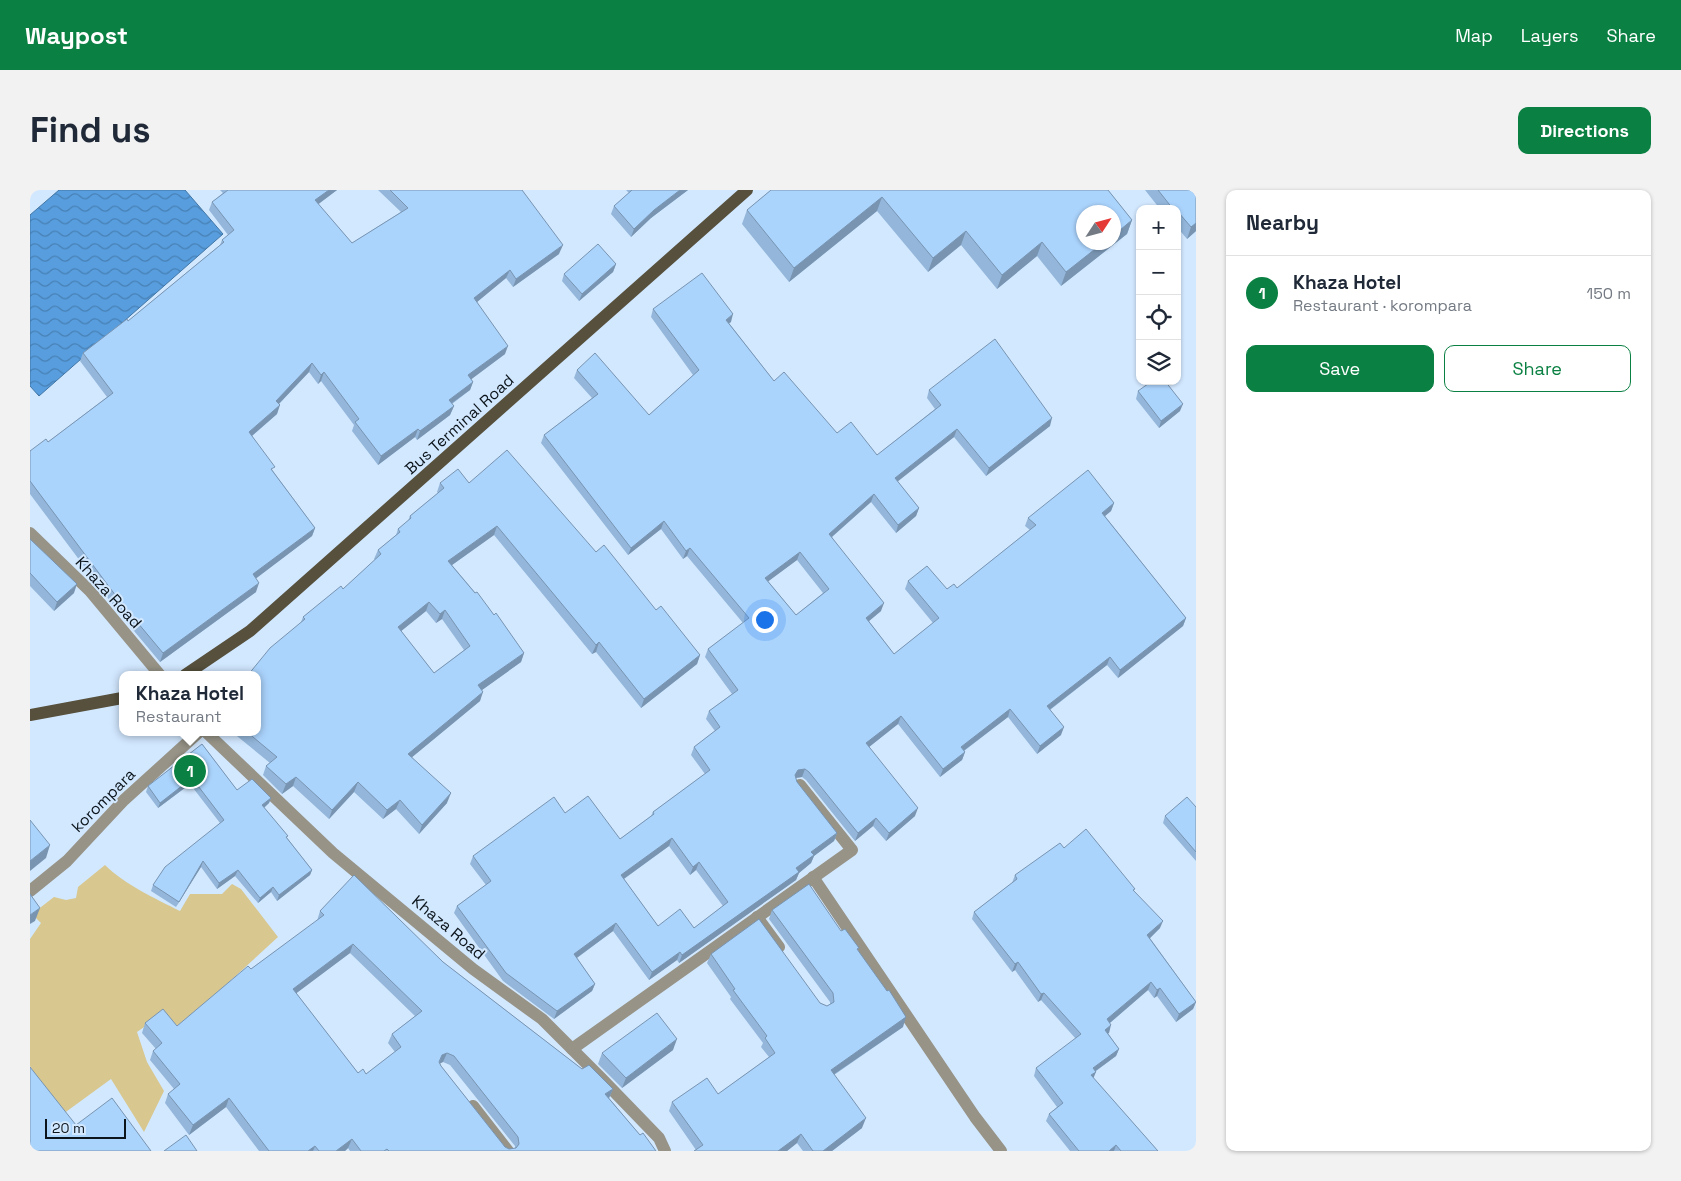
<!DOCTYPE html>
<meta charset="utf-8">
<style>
:root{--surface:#fff;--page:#f2f2f3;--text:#1f2937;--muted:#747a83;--line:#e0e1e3;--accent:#0b8043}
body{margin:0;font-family:"Space Grotesk",sans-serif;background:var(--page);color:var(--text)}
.controls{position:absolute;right:15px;top:15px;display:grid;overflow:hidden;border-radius:10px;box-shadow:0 1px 4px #0004}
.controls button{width:45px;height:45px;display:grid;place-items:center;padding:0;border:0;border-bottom:1px solid var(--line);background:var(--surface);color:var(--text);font:25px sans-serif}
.compass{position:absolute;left:1046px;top:15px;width:45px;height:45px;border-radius:50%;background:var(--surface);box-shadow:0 1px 4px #0004;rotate:54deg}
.scale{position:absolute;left:15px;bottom:12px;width:81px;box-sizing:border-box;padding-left:5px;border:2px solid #0c141b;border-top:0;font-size:14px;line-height:18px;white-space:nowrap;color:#0c141b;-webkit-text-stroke:4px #d2e8ff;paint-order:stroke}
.you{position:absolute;left:734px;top:429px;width:18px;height:18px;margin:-12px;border:4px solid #fff;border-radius:50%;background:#1a73e8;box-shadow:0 0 0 8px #1a73e833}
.badge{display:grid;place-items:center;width:32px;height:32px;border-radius:50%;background:var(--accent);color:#fff;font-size:16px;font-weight:700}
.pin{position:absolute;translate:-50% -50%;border:2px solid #fff;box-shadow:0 1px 5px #0006}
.popup{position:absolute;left:89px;top:481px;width:142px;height:65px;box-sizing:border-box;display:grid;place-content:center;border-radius:10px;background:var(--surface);filter:drop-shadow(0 1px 4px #0005);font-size:16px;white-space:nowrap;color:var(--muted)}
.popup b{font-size:19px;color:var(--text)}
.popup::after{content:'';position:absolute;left:50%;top:100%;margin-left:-10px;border:10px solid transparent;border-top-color:var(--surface)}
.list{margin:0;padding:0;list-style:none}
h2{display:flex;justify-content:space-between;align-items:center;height:65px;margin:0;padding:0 20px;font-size:21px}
h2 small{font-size:16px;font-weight:400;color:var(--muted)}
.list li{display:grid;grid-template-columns:32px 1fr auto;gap:15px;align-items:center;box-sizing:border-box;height:75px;padding:0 20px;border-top:1px solid var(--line)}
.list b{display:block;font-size:19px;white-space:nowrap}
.list p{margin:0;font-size:16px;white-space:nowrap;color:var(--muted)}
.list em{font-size:16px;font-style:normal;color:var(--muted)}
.actions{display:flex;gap:10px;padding:15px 20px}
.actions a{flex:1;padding:11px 0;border:1px solid var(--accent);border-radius:10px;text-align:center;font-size:18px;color:var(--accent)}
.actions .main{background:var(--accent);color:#fff}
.icon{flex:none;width:28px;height:28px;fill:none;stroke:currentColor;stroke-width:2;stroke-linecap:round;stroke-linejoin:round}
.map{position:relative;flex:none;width:1166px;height:961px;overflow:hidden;border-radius:10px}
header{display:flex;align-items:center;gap:30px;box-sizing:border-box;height:70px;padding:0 25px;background:var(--accent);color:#fff}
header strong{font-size:24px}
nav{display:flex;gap:28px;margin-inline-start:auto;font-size:18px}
.intro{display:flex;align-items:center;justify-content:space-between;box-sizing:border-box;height:120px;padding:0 30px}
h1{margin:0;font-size:35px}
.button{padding:12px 22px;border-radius:10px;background:var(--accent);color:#fff;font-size:18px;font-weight:700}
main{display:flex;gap:30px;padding:0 30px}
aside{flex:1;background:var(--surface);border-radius:10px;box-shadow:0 1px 4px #0004}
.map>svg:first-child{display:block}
.green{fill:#d8c78e}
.water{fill:url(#water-waves);stroke:#4175a4}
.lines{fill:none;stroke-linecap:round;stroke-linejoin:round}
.minor{stroke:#979387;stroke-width:12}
.major{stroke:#56503c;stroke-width:12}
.wall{fill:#93b6da;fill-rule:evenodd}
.shaded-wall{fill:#7894b1}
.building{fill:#abd4fd;stroke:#7894b1;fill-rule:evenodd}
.labels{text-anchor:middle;stroke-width:4;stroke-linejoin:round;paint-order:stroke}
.street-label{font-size:16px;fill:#0c141b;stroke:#d2e8ff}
</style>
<header>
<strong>Waypost</strong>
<nav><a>Map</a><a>Layers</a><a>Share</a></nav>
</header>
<div class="intro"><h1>Find us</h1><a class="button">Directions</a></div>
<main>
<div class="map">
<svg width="1166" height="961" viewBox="0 0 1166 961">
<defs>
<pattern id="water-waves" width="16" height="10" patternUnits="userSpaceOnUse" patternTransform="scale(1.25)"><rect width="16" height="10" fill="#589edf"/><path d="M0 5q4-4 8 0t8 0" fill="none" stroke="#4780b4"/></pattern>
</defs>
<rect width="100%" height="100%" fill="#d2e8ff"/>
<!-- green -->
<path class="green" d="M75,675C94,694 126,709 150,721L160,704H192L202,694L211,699L248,747L150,837L131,825L107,842L117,872L134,901L114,942L81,889L33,924L14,900L0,876V749L11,733L2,724L24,707L36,710L46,708L48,697Z"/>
<!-- water -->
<polygon class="water" points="29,0 155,0 193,44 9,206 0,196 0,25"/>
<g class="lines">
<!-- minor -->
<g class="minor">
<polyline points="0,343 60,401 130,485"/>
<polyline points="176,542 303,663 443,779 512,829 571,888 629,948 635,961"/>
<polyline points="783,687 945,927 971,961"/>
<polyline points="0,701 37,671 94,610 169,542"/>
<polyline points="727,727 749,757"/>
<polyline points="542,859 822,660 770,595"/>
<polyline points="443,916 478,961"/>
</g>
<!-- major -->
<g class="major">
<polyline points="155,485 220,441 717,0"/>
<polyline points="0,525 92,508"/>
</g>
</g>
<!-- wall -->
<g class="wall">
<polygon points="190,0 307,0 288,14 322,53 371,22 348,0 492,0 529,64 483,97 476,88 447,112 475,164 441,189 443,192 440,200 422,214 424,216 420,225 387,250 385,247 348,275 322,241 324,235 291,191 288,194 279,182 249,214 247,224 222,246 243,281 285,338 282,346 226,388 226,402 130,472 89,423 0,304 0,261 18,252 77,207 50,171 53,163 98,131 190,55 192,50 198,45 179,20 182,12 193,3"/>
<polygon points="596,0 658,0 621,28 601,47 581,24 584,16 599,3"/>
<polygon points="741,0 1078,0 1102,30 1097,44 1031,96 1007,66 967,99 931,55 898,82 847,21 759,92 712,34 717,20"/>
<polygon points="1115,0 1166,0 1166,41 1157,49 1147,37 1147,19 1130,19"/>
<polygon points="586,74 583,82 549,111 532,91 534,84"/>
<path d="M623,119L701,132L699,133L744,191L807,243L847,265L905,219L897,208L899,200L1020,236L956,286L924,247L867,291L889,318L886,326L866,343L841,312L802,347L851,421L839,431L864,464L903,433L875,399L878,391L917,399L927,398L1000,340L995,336L998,328L1084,313L1081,321L1075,326L1156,428L1153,436L1088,488L1077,475L1020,520L1031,545L1007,564L978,527L934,561L935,562L932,570L910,587L868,534L839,557L885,626L856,651L843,636L825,651L776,590L772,587L766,588L767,592L807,643L804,651L784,666L781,673L769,683L766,690L649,773L647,770L619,790L583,741L547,768L565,794L562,801L524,829L473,791L424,723L427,716L456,695L440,674L443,666L535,623L590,649L621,626L623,622L675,584L661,565L664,557L685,541L676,529L679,521L702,504L675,467L678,459L713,433L657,366L653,369L631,339L598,365L511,253L514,245L562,208L544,188L547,180L619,225L663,185L621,127ZM767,370L793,403L766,425L738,391ZM639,656L660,685L666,680L693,716L664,738L628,736L594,689Z"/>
<polygon points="1108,201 1150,221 1129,238 1106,209"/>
<path d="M410,293H439L566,362L670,465L667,474L611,518L566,462L562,464L464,345L422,375L464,425L494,463L491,472L452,500L450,511L382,567L417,613L389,644L366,619L353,629L324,602L299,629L263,596L252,604L233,585L236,576L240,573L202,542H228L273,427L313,399L345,370L344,369L348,360L366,345L368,339L378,331L380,326L408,303L407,302ZM396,421L406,433L412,429L434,460L404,483L371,441Z"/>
<polygon points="0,349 44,403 24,421 0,396"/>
<polygon points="172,554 207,600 241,608 239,613 234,618 282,680 280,685 247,711 241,702 228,713 205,686 187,699 171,677 146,717 121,701 123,695 190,633 160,594 128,618 116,602 118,596"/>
<polygon points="1166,617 1166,671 1133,633 1135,626"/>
<polygon points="1034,658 1104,701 1130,738 1120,748 1166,812 1163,819 1146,832 1127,806 1124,808 1118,800 1080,833 1079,843 1078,843 1089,859 1086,866 1066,881 1063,888 1128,961 1040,961 1016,931 1019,924 1027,917 1004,886 1006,878 1046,849 1011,810 1008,812 985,780 982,782 942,729 944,722 982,693 985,685"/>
<polygon points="742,720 811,741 828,760 873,837 804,885 832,938 802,961 773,961 767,953 757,961 664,961 666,960 639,921 642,912 688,904 739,867 731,857 733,853 700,809 701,807 677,773 681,764 797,816 800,814 800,812 739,729"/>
<path d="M290,721L413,772L552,879L583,899L579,908L610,945L626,961H320L318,958L315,961H229L196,917L159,945L135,913L138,904L144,899L120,870L123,861L126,859L112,843L115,833L147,836L221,779L287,731ZM320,763L385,826L362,844L358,853L365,862L336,884L328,883L266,803ZM413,872L420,875L485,956V959H479L475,957L411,876L410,873Z"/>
<polygon points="643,860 592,898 568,874 572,863"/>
</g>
<!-- shaded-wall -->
<g class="shaded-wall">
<polygon points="299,0 307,0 282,19 285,10"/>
<polygon points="650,0 658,0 621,28 601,47 604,39 624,20"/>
<polygon points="852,7 847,21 759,92 764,78"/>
<polygon points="1102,30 1097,44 1031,96 1036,82 1074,52 1084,52 1084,45"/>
<polygon points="1166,33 1166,41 1157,49 1161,37"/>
<polygon points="936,41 931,55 898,82 903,68"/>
<polygon points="1012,52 1007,66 967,99 972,85"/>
<polygon points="533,55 529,64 483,97 486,89"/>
<polygon points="586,74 583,82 549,111 552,104"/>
<polygon points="480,80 476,88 441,117 444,108"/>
<polygon points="703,124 701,132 693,137 696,130"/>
<polygon points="478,156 475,164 435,194 438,185"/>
<polygon points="282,173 279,182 243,220 246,211"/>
<polygon points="294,182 291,191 288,194 291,185"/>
<polygon points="443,192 440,200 415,218 419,210"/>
<polygon points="1153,214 1150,221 1129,238 1131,231"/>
<polygon points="250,215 247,224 216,251 219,242"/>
<polygon points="424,216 420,225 387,250 390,241"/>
<polygon points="1022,228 1020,236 956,286 959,278"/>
<polygon points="388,239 385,247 348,275 351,266"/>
<polygon points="927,239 924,247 862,296 865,288"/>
<polygon points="844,304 841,312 796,352 799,344"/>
<polygon points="1084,313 1081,321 1069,331 1072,323"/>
<polygon points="889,318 886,326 866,343 868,335"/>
<polygon points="634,331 631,339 598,365 601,358"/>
<polygon points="467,336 464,345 415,380 418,371"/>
<polygon points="285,338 282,346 220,393 223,384"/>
<polygon points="660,358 657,366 653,369 656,361"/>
<polygon points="770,362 767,370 732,396 735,388"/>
<polygon points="229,393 226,402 130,472 133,463"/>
<polygon points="47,394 44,403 24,421 27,412"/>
<polygon points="399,412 396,421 365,446 368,437"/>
<polygon points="854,413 851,421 833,436 836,428"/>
<polygon points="415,420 412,429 406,433 410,424"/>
<polygon points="1156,428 1153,436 1088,488 1090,480"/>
<polygon points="569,452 566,462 562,464 566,455"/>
<polygon points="494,463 491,472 445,505 448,495"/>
<polygon points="670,465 667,474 611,518 614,509"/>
<polygon points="1080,467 1077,475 1014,524 1017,516"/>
<polygon points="453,502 450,511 375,573 378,564"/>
<polygon points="980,519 978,527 928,565 931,557"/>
<polygon points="871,526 868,534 834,561 836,553"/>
<polygon points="1034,537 1031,545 1007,564 1010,556"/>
<polygon points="935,562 932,570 910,587 913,579"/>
<polygon points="775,579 772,587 765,588 765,585 768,580"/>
<polygon points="266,587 263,596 252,604 256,594"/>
<polygon points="162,588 160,594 128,618 130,613"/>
<polygon points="328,592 324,602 299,629 302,620"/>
<polygon points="421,603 417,613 389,644 392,635"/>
<polygon points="241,608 239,613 230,621 232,615"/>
<polygon points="370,610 366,619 353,629 357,620"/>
<polygon points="888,618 885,626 856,651 859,643"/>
<polygon points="846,628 843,636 825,651 828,643"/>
<polygon points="807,643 804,651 784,666 781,673 769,683 766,690 649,773 652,765 781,662"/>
<polygon points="642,648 639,656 588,693 591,685"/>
<polygon points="20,655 16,668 0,681 0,671"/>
<polygon points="173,671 171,677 146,717 149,712"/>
<polygon points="669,672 666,680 660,685 663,677"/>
<polygon points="208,680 205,686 187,699 189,693"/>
<polygon points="282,680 280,685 247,711 249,705"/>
<polygon points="243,697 241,702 228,713 230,708"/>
<polygon points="10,718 5,731 0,734 0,725"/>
<polygon points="1133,731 1130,738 1115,753 1117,745"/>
<polygon points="586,733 583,741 541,772 544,764"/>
<polygon points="323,754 320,763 260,808 263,799"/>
<polygon points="650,762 647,770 619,790 622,782"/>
<polygon points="988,772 985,780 982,782 985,774"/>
<polygon points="1121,792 1118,800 1075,837 1077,829"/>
<polygon points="565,794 562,801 524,829 527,821"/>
<polygon points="1130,798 1127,806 1124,808 1127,800"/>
<polygon points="1014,803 1011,810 1008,812 1011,804"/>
<polygon points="1166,812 1163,819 1146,832 1149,824"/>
<polygon points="876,827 873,837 797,889 801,880"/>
<polygon points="1081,835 1079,843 1072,847 1075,840"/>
<polygon points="647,849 643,860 592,898 596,888"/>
<polygon points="1089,859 1086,866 1060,885 1063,878"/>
<polygon points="417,863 413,872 409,874 412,865"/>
<polygon points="1066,882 1063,889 1061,885"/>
<polygon points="583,899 579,908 572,914 575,904"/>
<polygon points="199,908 196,917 159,945 163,935"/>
<polygon points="836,928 832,938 802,961 793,961"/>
<polygon points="771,944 767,953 757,961 748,961"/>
<polygon points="322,949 318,958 315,961 306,961"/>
<polygon points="1086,955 1084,961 1079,961"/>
<polygon points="285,956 283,961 278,961"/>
</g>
<!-- building -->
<g class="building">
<polygon points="198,0 299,0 285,10 322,53 378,18 360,0 492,0 533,55 486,89 480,80 444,108 478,156 438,185 443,192 419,210 424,216 390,241 388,239 351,266 325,232 329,229 294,182 291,185 282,173 246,211 250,215 219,242 245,277 241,279 285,338 223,384 229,393 133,463 92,414 0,291 0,261 16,249 18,252 83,203 53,163 97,129 98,131 194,52 192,50 204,40 182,12"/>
<polygon points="602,0 650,0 624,20 604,39 584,16"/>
<polygon points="741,0 1078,0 1102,30 1084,45 1084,22 1054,22 1054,52 1074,52 1036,82 1012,52 972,85 936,41 903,68 852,7 764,78 717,20"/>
<polygon points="1128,0 1166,0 1166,33 1161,37 1149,23 1147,24 1147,19 1143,19"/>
<polygon points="568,54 586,74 552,104 534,84"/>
<path d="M672,83L703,124L696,130L744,191L754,182L807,243L821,232L847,265L911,215L899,200L965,149L1022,228L959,278L927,239L865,288L889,318L868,335L844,304L799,344L854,413L836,428L864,464L909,428L878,391L897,376L917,399L924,394L927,398L1006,335L998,328L1058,280L1084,313L1072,323L1156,428L1090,480L1080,467L1017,516L1034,537L1010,556L980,519L931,557L935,562L913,579L871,526L836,553L888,618L859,643L846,628L828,643L779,582L775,579L768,580L765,585L767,592L807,643L781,662L784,665L766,678L769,682L652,765L650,762L622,782L586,733L544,764L565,794L527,821L476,783L427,716L461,691L443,666L524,607L535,623L558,606L590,649L624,624L623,622L680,580L664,557L690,537L679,521L708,500L678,459L719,428L660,358L656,361L634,331L601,358L514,245L568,204L547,180L565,163L619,225L669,180L623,119ZM770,362L799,399L766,425L735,388ZM642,648L663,677L669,672L698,712L664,738L650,719L628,736L591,685Z"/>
<polygon points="1122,191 1135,191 1153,214 1131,231 1108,201"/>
<path d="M477,260L566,362L574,355L626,420L631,416L670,465L614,509L569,452L566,455L467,336L418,371L445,403L447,402L464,425L466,423L494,463L448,495L453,502L378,564L421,603L392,635L370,610L357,620L328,592L302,620L266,587L256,594L236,576L247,567L217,542H228V485H218L240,458L275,429L273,427L311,396L313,399L351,364L348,360L370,342L368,339L381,328L380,326L414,298L410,293L428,279L439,293ZM399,412L410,424L415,420L440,456L404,483L368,437Z"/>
<polygon points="0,349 47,394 27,412 0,383"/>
<polygon points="172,554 207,600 222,589 241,608 232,615 258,646 256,647 282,680 249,705 243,697 230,708 208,680 189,693 173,671 149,712 123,695 135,677 194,630 162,588 130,613 118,596"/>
<polygon points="1157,607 1166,617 1166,662 1135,626"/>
<polygon points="0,630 20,655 0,671"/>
<polygon points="1056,639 1105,699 1103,700 1133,731 1117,745 1166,812 1149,824 1130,798 1127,800 1121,792 1077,829 1081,835 1075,840 1089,859 1063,878 1066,882 1061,885 1128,961 1091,961 1086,955 1079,961 1049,961 1019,924 1033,913 1006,878 1051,844 1014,803 1011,804 988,772 985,774 944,722 987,689 985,685 1030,653 1034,658"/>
<path d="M324,685L413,772L552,879L559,875L583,899L575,904L610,945L613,943L626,961H359L357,959L354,961H331L322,949L306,961H289L285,956L278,961H239L199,908L163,935L138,904L150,894L123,861L132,853L115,833L133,819L147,836L218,776L221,779L294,725L290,721ZM323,754L392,821L362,844L371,857L336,884L333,879L328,883L263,799ZM417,863L424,866L488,947L489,954L486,958L479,959L475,957L411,876L409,872L412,865Z"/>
<polygon points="779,694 811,741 815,739 829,758 827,759 857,801 859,800 876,827 801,880 836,928 793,961 783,961 771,944 748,961 664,961 673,955 642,912 677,888 688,904 745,863 735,848 737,846 703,800 705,799 681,764 729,729 790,813 797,816 804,812 803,803 742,720"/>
<polygon points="0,704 10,718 0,725"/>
<polygon points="627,823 647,849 596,888 572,863"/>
<polygon points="0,877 46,935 82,908 121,961 0,961"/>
<polygon points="156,945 167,961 134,961"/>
</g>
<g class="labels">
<!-- street labels -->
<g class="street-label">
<text transform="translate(429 234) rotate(-42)" y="6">Bus Terminal Road</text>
<text transform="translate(79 402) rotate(48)" y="6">Khaza Road</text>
<text transform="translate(73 610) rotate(-45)" y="6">korompara</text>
<text transform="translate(419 737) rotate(40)" y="6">Khaza Road</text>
</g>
</g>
</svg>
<div class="controls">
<button>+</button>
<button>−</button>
<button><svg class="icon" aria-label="locate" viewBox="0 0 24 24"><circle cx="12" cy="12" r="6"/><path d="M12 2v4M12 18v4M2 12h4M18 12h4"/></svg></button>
<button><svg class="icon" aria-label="layers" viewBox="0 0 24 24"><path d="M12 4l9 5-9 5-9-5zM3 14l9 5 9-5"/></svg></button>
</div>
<svg class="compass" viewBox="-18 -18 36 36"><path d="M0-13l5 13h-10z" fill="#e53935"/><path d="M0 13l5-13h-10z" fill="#747a83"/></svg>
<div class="scale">20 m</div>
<div class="you"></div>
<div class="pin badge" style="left:160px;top:581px">1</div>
<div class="popup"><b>Khaza Hotel</b>Restaurant</div>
</div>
<aside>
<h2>Nearby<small></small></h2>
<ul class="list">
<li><span class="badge">1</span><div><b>Khaza Hotel</b><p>Restaurant · korompara</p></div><em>150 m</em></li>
</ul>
<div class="actions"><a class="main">Save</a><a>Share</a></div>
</aside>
</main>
